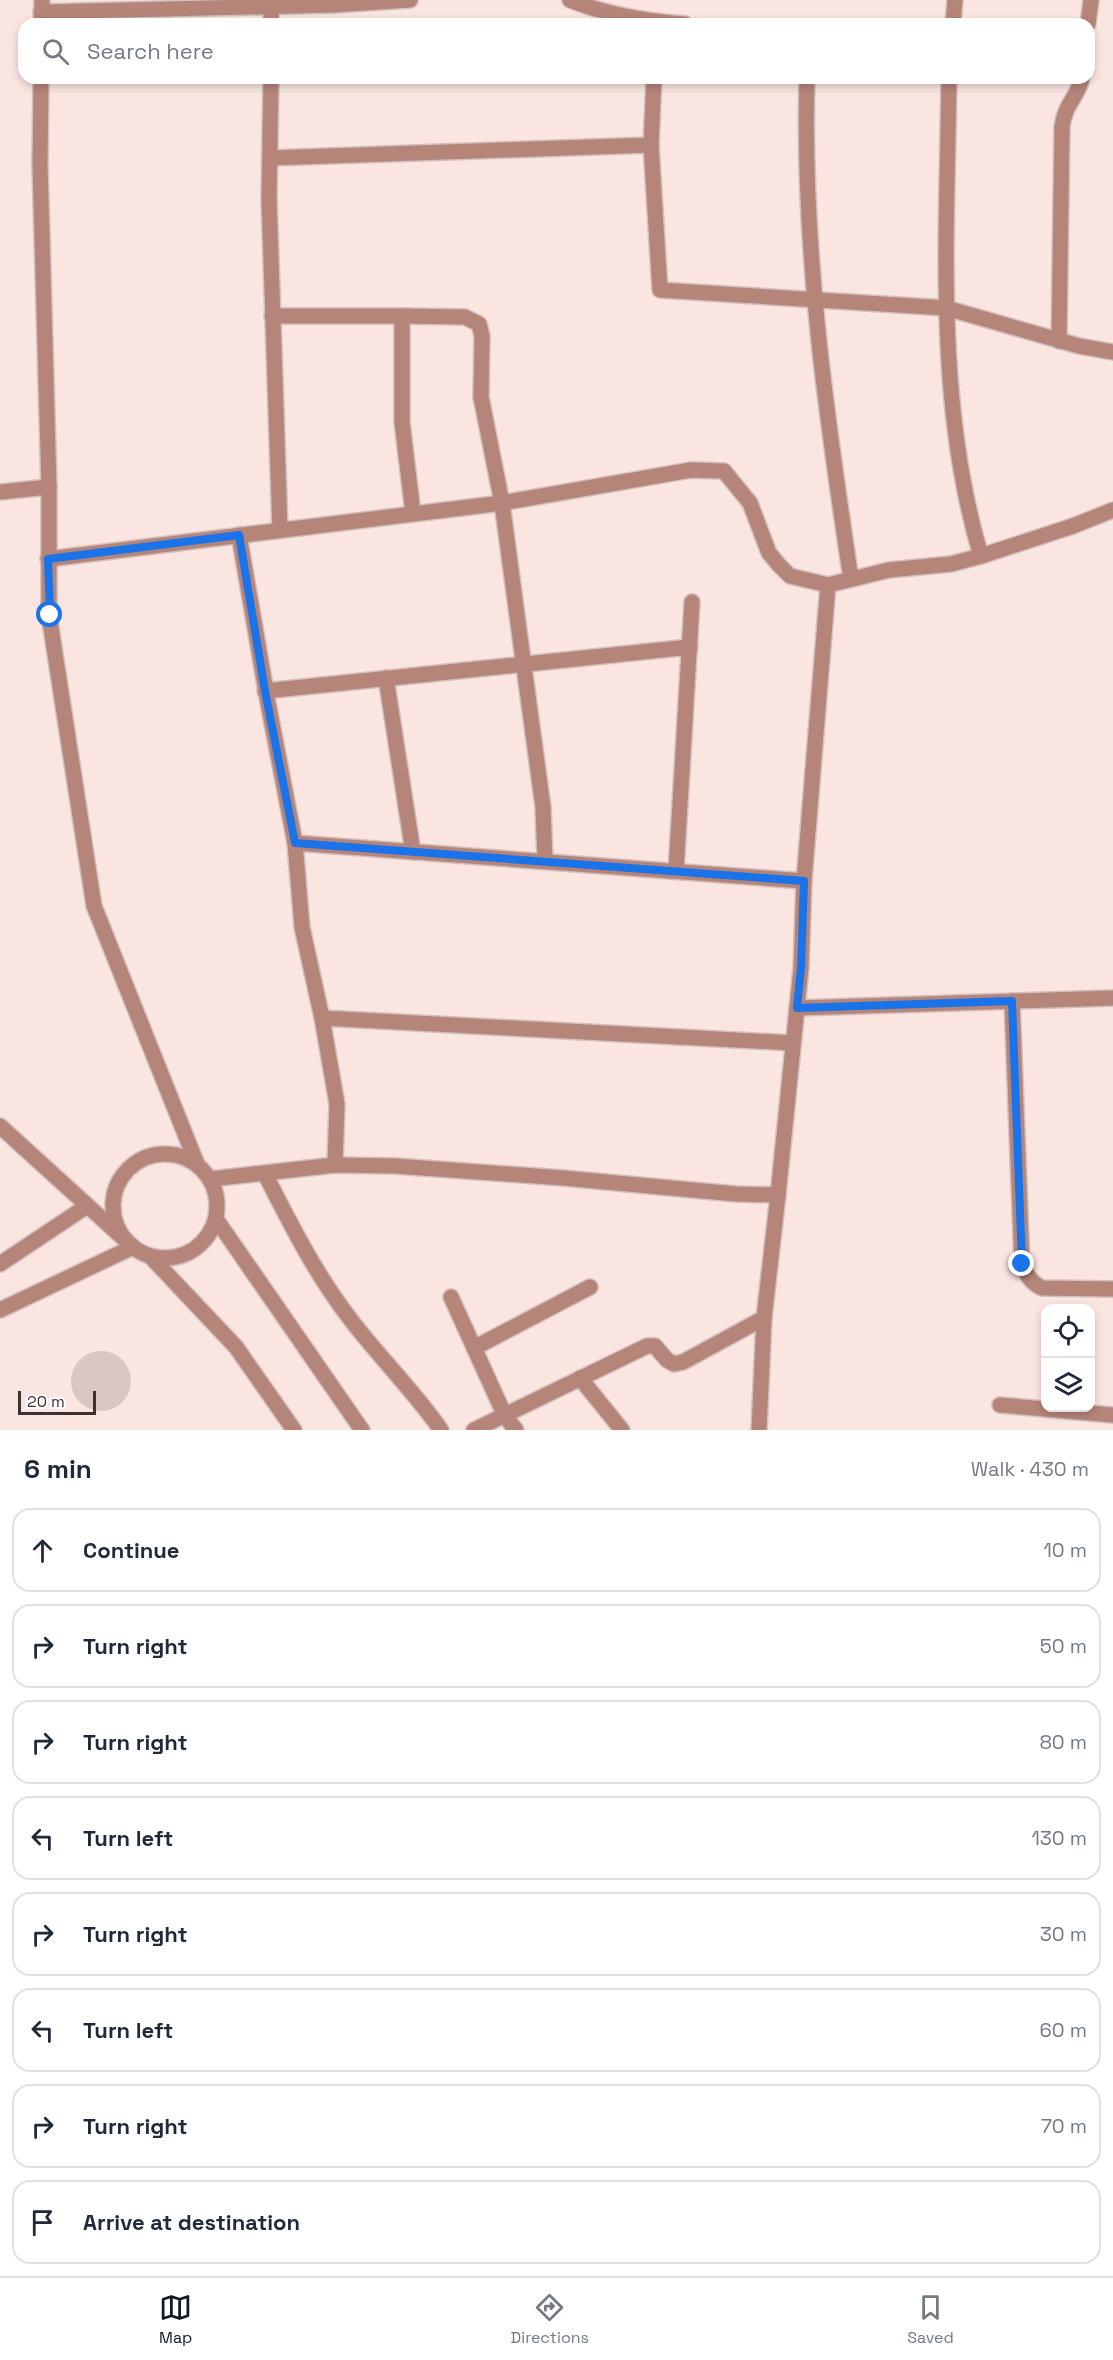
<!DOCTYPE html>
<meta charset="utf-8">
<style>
:root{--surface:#fff;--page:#f2f2f3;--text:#1f2937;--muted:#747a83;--line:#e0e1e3;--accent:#111827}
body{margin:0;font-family:"Space Grotesk",sans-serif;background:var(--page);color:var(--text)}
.controls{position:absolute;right:18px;bottom:18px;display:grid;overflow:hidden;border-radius:12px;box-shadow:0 3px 9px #0003}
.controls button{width:54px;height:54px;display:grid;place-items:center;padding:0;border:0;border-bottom:2px solid var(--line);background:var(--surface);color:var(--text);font:30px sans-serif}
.scale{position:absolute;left:18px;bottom:15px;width:78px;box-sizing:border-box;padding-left:6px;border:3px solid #3b3332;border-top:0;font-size:16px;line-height:21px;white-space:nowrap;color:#3b3332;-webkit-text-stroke:4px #fff;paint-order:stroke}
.stop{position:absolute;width:18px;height:18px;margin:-14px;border:4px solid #1a73e8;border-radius:50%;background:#fff}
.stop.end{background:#1a73e8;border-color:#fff;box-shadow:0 2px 6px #0008}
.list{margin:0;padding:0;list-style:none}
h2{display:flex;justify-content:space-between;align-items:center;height:78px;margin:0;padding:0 24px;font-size:26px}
h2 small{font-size:20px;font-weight:400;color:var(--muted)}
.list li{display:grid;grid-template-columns:39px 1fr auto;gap:18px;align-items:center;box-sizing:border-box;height:84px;margin:0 12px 12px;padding:0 12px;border:2px solid var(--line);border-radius:18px}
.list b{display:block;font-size:22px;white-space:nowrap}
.list em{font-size:20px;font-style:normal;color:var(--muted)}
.icon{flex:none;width:33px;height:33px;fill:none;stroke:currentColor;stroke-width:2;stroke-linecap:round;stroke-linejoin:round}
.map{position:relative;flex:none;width:1113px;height:1430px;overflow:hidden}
.search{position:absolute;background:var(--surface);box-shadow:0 3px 9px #0003;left:18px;right:18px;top:18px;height:66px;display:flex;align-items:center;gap:15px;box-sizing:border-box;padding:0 21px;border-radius:18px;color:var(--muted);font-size:22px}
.sheet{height:846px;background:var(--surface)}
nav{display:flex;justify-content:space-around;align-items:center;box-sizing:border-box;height:84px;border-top:2px solid var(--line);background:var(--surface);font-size:16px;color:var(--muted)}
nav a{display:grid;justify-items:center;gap:3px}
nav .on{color:var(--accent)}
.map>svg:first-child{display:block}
.building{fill:#dac6c2}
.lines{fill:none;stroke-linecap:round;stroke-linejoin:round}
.minor-casing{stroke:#d4c1be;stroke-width:18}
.minor{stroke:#b6857a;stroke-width:15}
.route{stroke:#1a73e8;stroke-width:8}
</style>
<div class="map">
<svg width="1113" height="1430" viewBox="0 0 1113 1430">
<rect width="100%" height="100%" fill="#fae5e1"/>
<!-- building -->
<circle class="building" cx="101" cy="1381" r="30"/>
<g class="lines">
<defs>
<g id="minor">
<path d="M570,0C607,15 645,21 685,24"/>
<polyline points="41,12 334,5 410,0"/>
<polyline points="41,24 42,0"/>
<polyline points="271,24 271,0"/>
<polyline points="953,24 955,0"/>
<polyline points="1088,24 1091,0"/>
<polyline points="41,78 40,165 49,487 49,615 94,906 197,1164"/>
<polyline points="271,78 269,199 280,530"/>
<path d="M807,78C802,246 826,414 851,579"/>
<path d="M949,78C947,237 935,402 981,556"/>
<polyline points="651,145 660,290 946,308 1079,346 1113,352"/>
<polyline points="270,158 651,145 654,78"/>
<polyline points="272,316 402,316 402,422 413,513"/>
<polyline points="402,316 465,317 479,324 482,336 481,397 502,503 519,630 543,807 545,861"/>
<path d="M1059,341L1062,127C1065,103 1077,99 1082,78"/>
<polyline points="0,492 49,487"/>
<polyline points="239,535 268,703 295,843 302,927 322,1018 337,1104 335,1165"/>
<polyline points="48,559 502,503 691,470 724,471 750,503 769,553 779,565 790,576 828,585 889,570 951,564 981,556 1073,526 1113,510"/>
<polyline points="386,678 413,852"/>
<polyline points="265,691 690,647"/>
<polyline points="676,871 692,602"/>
<polyline points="804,881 828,585"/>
<path d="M1012,1001L1022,1264C1027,1275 1031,1283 1042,1288L1113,1289"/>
<polyline points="797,1008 1113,998"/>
<polyline points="322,1018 793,1043"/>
<polyline points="0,1126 133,1247 0,1310"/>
<circle cx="165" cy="1206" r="52"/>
<path d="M265,1174C291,1225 316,1275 351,1320C380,1358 414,1391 441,1430"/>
<polyline points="211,1179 335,1165 395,1166 563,1178 736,1194 778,1195 801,968 804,881 295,843"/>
<polyline points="216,1219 362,1430"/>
<polyline points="151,1257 236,1347 294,1430"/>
<polyline points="0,1264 87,1206"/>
<polyline points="451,1297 505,1416 516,1430"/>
<polyline points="474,1348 590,1287"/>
<polyline points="580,1378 622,1430"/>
<polyline points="1000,1405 1113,1415"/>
<polyline points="474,1430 647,1346 655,1346 667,1360 674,1364 683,1362 764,1318"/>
<polyline points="759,1430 764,1318 778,1195"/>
</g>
</defs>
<!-- minor casing -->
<use href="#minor" class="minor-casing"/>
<!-- minor -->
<use href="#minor" class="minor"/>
</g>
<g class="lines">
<!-- route -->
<polyline class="route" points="50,615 48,559 239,535 265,691 295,843 804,881 801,968 797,1008 1012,1001 1022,1264"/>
</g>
</svg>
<div class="controls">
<button><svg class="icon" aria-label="locate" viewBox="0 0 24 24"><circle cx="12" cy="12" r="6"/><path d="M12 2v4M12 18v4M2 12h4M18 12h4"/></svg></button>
<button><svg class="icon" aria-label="layers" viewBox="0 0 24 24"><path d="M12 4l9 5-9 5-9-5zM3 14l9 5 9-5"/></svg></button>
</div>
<div class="scale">20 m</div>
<div class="stop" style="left:50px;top:615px"></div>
<div class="stop end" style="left:1022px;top:1264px"></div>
<div class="search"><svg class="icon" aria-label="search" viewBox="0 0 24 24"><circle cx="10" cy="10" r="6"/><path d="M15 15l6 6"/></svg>Search here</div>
</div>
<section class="sheet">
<h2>6 min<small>Walk · 430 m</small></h2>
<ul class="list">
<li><svg class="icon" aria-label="ahead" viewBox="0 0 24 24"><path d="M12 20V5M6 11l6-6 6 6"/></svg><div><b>Continue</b></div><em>10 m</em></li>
<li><svg class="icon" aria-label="right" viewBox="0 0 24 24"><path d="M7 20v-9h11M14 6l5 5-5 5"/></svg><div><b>Turn right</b></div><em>50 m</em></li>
<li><svg class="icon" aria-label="right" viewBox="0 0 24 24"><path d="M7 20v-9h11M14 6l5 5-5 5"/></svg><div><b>Turn right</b></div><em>80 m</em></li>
<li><svg class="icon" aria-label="left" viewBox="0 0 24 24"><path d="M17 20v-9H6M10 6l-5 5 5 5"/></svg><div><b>Turn left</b></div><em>130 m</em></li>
<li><svg class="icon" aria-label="right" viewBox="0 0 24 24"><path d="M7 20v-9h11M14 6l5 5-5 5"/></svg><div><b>Turn right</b></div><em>30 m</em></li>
<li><svg class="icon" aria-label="left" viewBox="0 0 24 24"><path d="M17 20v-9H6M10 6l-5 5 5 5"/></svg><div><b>Turn left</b></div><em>60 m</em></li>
<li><svg class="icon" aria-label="right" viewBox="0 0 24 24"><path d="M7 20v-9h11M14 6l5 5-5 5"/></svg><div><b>Turn right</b></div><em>70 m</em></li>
<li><svg class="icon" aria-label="arrive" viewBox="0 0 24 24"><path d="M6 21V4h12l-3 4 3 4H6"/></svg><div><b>Arrive at destination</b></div></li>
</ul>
</section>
<nav>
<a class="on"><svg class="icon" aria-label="map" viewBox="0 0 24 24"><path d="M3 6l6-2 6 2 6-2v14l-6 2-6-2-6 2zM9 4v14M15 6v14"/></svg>Map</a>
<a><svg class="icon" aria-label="directions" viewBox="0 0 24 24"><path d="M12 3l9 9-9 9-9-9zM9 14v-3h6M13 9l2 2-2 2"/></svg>Directions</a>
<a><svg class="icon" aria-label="saved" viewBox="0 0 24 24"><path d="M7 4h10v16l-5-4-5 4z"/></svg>Saved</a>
</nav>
